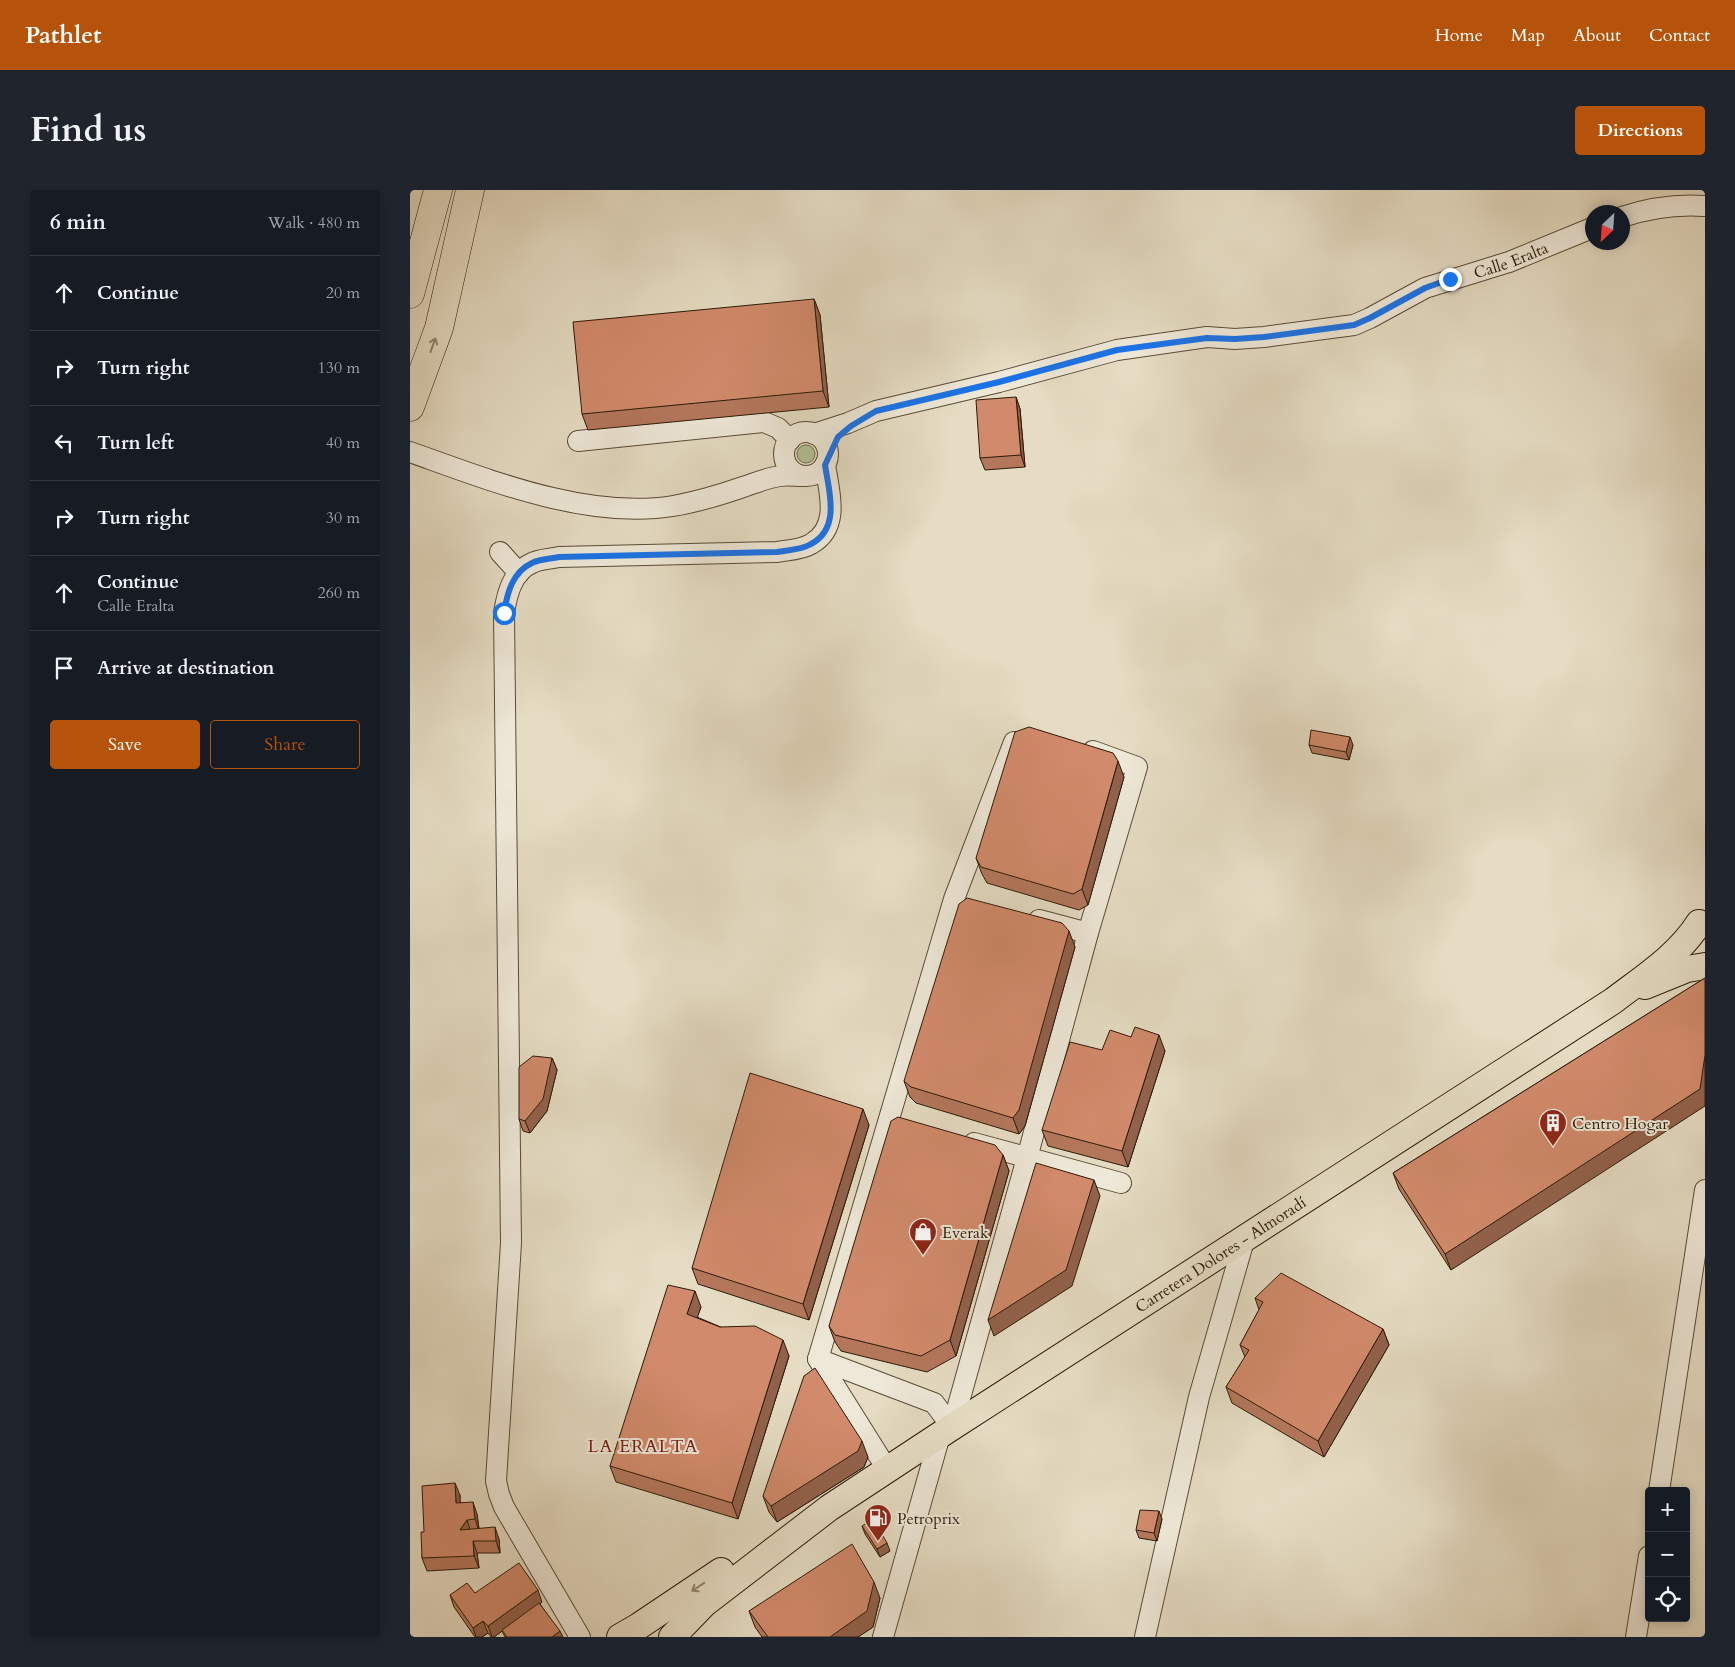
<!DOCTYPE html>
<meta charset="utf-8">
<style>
:root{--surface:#171b24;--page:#20242c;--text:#f1f3f6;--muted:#9ea1a6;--line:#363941;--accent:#b45309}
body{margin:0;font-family:Cardo,serif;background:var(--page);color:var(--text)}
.controls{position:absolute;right:15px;bottom:15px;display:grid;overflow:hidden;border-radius:5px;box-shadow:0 2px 12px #0003}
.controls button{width:45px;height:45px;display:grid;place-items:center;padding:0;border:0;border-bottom:1px solid var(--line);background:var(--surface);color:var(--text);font:25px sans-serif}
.compass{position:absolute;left:1175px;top:15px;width:45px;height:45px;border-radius:50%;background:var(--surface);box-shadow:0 2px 12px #0003;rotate:205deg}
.stop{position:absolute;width:15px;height:15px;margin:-11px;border:4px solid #1a73e8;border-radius:50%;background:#fff}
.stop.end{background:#1a73e8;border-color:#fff;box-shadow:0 1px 5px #0008}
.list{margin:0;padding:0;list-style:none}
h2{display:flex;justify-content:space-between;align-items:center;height:65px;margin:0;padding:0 20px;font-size:21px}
h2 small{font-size:16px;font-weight:400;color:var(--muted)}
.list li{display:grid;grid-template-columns:32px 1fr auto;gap:15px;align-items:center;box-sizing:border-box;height:75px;padding:0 20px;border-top:1px solid var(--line)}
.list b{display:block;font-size:19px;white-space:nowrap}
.list p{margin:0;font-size:16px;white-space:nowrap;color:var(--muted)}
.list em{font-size:16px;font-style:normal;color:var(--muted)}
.actions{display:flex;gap:10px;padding:15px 20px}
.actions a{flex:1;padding:11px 0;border:1px solid var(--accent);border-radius:5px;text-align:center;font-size:18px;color:var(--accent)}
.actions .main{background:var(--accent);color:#fff}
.icon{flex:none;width:28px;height:28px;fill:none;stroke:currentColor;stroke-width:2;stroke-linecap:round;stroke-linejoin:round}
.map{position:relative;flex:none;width:1295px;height:1447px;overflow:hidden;border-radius:5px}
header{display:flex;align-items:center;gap:30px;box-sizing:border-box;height:70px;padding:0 25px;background:var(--accent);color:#fff}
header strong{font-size:24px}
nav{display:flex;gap:28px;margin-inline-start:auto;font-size:18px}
.intro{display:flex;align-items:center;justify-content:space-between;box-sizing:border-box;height:120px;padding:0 30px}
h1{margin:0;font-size:35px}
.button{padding:12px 22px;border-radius:5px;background:var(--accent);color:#fff;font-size:18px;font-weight:700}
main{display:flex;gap:30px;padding:0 30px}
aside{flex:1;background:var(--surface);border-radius:5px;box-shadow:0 2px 12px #0003}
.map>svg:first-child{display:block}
.green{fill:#b2c196;stroke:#6f6e4e}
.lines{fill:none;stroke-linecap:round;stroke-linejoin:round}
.minor-casing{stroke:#5a4b36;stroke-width:22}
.major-casing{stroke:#2c1b07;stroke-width:28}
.highway-casing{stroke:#2c1b07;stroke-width:29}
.minor{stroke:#eee8d8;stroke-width:20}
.major{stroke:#e5dcc3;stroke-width:26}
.highway{stroke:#e5dcc3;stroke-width:28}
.wall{fill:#b4775c;stroke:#2c1b07}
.shaded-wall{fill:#92614b;stroke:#2c1b07}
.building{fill:#d18a6b;stroke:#2c1b07}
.oneway{stroke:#92856e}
.route{stroke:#1a73e8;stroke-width:6}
.labels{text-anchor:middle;stroke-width:4;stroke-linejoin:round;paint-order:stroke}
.street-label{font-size:16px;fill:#2c1b07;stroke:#eee8d8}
.poi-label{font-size:16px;fill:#2c1b07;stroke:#eee8d8;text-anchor:start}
.neighbourhood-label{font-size:18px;letter-spacing:1px;fill:#7a1f14;stroke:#eee8d8}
</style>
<header>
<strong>Pathlet</strong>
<nav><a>Home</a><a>Map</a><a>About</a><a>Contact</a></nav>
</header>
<div class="intro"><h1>Find us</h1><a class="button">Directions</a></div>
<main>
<aside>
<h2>6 min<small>Walk · 480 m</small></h2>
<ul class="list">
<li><svg class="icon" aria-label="ahead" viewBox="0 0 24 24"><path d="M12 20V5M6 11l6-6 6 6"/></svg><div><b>Continue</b></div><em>20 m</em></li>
<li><svg class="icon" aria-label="right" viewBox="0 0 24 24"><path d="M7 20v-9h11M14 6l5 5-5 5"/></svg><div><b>Turn right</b></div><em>130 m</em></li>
<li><svg class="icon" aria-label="left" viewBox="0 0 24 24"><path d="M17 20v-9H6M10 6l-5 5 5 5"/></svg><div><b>Turn left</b></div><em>40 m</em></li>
<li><svg class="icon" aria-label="right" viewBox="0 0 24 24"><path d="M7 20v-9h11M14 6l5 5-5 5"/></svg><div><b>Turn right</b></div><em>30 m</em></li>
<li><svg class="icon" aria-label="ahead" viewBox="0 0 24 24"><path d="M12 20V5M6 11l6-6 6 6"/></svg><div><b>Continue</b><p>Calle Eralta</p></div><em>260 m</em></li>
<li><svg class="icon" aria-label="arrive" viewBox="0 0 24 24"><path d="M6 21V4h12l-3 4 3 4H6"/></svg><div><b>Arrive at destination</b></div></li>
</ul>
<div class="actions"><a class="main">Save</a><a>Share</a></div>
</aside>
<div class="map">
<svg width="1295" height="1447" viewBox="0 0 1295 1447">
<rect width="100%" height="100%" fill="#e5dcc3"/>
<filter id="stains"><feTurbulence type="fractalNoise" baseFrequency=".004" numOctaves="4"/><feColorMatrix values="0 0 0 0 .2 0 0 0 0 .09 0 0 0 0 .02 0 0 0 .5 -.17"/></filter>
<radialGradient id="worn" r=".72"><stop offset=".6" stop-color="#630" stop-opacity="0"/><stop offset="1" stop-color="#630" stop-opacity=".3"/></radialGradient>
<!-- green -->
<circle class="green" cx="396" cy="264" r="9"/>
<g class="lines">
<defs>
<g id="minor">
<path d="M1212,27C1239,18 1267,14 1295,16"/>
<circle cx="396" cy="264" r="22"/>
<path id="s1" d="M404,244L438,233L466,221L589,192L707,160L797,147L825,149L854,147L944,135L960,128L1015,98L1099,72L1182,38"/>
<polyline points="168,251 354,232 368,238 380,250"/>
<path d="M0,262C79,290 178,330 263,316C287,312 310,305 333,297C345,293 357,288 370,286C377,285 385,286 393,286"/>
<polyline points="90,362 109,383"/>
<polyline points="629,730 678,743"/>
<polyline points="564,953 711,993"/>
<polyline points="408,1169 524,1213 542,1237"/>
<polyline points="542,1237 617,968 678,743 727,577 683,561"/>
<polyline points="477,1279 408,1169 544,709 604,552"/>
<polyline points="1249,1301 1295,1000"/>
<path d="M170,1447L94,1317L89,1304L86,1291L101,1053L94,423C97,404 102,382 122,373C129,369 140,369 149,367L367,362C378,360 391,360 401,354C431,337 419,301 415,275"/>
<polyline points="473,1447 530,1245"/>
<polyline points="735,1447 789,1207 835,1047"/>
<polyline points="1226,1447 1239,1366"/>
</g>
<g id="major">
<polyline points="1235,796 1277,779 1295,776"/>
<polyline points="210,1447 229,1436 311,1381"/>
<path id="s2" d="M262,1447L294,1414L419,1318L542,1237L1203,811C1233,788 1268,766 1289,733"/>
</g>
<g id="highway">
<polyline points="0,104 28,0"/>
<polyline points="0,217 29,138 60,0"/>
</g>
</defs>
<!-- minor casing -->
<use href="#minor" class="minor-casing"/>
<!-- major casing -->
<use href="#major" class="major-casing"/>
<!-- highway casing -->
<use href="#highway" class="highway-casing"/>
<!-- minor -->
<use href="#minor" class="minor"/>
<!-- major -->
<use href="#major" class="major"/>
<!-- highway -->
<use href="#highway" class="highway"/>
</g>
<!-- wall -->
<g class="wall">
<polygon points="404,109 410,125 419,217 178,240 172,224"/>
<polygon points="606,207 610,219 615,277 575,280 570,268"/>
<polygon points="899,555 943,555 939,570 902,563"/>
<polygon points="714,587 678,715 669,720 577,693 572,684 566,668"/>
<polygon points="665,757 615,936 609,944 506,913 500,907 494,891"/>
<polygon points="1295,788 1041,1080 989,999 983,983"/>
<polygon points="721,847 755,861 718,977 638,956 632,940 692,860"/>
<polygon points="142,868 147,880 137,921 120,943 113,941 109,929"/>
<polygon points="459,935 399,1130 288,1094 282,1078"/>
<polygon points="593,965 599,981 546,1166 517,1182 431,1161 425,1152 419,1136"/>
<polygon points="845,1108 973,1139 979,1155 914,1267 822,1213 816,1197 835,1167 830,1155 849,1120"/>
<polygon points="291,1117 287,1127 379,1166 328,1329 206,1292 200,1276"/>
<polygon points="458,1267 454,1277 367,1332 359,1322 353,1306"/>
<polygon points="50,1305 50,1313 67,1324 69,1338 89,1349 90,1363 67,1363 69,1378 17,1381 12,1368 14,1342"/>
<polygon points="752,1329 747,1351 729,1348 726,1340"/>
<polygon points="452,1336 480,1361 470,1367 455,1344"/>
<polygon points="65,1403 132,1412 130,1414 153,1447 95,1447 92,1441 84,1447 81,1447 78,1443 72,1447 65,1447 44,1417 40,1405"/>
<polygon points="470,1408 463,1437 448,1447 352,1447 345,1437 339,1421"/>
</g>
<!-- shaded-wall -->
<g class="shaded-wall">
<polygon points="404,109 410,125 419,217 413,201"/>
<polygon points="606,207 610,219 615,277 611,265"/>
<polygon points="940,547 943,555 939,570 936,562"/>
<polygon points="708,571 714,587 678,715 672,699"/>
<polygon points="659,741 665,757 615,936 609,944 603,928"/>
<polygon points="749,845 755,861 718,977 712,961"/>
<polygon points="1295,865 1295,916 1041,1080 1035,1064"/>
<polygon points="142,868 147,880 137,921 120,943 115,931"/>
<polygon points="453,919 459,935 399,1130 393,1114"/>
<polygon points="593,965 599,981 546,1166 540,1150"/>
<polygon points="684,990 690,1006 662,1096 584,1146 578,1130"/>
<polygon points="285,1101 291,1117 283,1140 277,1124"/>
<polygon points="973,1139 979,1155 914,1267 908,1251"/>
<polygon points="373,1150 379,1166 328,1329 322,1313"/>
<polygon points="452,1251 458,1267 454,1277 367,1332 361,1316"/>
<polygon points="45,1293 50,1305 50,1325 46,1313"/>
<polygon points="63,1312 67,1324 69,1341 65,1329"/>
<polygon points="749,1321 752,1329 747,1351 744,1343"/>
<polygon points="57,1330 61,1342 50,1340"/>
<polygon points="85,1337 89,1349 90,1363 86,1351"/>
<polygon points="63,1351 67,1363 69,1378 64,1366"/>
<polygon points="477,1353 480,1361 470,1367 467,1359"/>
<polygon points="464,1392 470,1408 463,1437 448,1447 420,1447"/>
<polygon points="128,1400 132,1412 84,1447 82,1447 78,1436"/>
<polygon points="73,1431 78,1443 72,1447 66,1447 63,1438"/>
<polygon points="150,1441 153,1447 142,1447"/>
</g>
<!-- building -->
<g class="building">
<polygon points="404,109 413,201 172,224 163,132"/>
<polygon points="606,207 611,265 570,268 566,210"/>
<polygon points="619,537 703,563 708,571 672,699 663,704 571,677 566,668 605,542"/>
<polygon points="901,540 940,547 936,562 899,555"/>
<polygon points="557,708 652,733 659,741 609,920 603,928 501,897 494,891 549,714"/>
<polygon points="1295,788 1295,865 1290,899 1035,1064 983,983"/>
<polygon points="725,837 749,845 712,961 632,940 660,852 692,860 700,840 721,847"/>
<polygon points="123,866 142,868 133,909 115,931 109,929 109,877"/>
<polygon points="340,883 453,919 393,1114 282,1078"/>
<polygon points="488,927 585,955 593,965 540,1150 511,1166 425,1145 419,1136 481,931"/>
<polygon points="626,973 684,990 656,1080 578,1130"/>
<polygon points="871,1083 973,1139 908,1251 816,1197 839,1160 830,1155 853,1112 845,1108"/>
<polygon points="258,1095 285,1101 277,1124 310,1137 345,1136 373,1150 322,1313 200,1276"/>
<polygon points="405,1178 452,1251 448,1261 361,1316 353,1306 394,1186"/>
<polygon points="45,1293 46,1313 63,1312 65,1329 57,1330 50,1340 85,1337 86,1351 63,1351 64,1366 12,1368 11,1342 14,1342 12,1296"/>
<polygon points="730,1320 749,1321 744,1343 726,1340"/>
<polygon points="463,1329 477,1353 467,1359 452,1336"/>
<polygon points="442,1354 464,1392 457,1421 420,1447 358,1447 339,1421"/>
<polygon points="109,1373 128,1400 78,1436 73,1431 63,1438 40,1405 57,1393 65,1403"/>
<polygon points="129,1413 150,1441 142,1447 97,1447 92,1440"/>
</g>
<!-- one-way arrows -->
<defs><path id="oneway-shaft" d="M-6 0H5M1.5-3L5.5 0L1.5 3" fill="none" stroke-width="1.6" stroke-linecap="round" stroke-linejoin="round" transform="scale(1.25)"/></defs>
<g class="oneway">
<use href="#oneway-shaft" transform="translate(23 155) rotate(-70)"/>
<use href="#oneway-shaft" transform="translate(288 1397) rotate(146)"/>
</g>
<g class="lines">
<!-- route -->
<path class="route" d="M94,423C97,404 102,382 122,373C130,369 140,369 149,367L367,362C378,360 391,360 401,354C431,338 419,301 415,275L428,247L441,236L466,221L589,192L707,160L797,148L825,149L854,147L944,135L960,128L1015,98L1040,89"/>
</g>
<!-- icons -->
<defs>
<symbol id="building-pin" viewBox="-11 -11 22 30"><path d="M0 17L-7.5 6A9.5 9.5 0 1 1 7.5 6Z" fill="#8f2418" stroke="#eee8d8"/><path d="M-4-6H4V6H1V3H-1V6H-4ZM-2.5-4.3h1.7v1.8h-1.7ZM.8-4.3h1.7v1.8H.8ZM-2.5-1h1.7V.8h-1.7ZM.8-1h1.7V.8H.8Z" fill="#fff"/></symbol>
<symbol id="shop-pin" viewBox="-11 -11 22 30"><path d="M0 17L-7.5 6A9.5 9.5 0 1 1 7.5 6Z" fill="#8f2418" stroke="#eee8d8"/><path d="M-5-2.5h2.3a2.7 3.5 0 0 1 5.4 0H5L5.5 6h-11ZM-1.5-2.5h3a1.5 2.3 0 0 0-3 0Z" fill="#fff"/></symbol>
<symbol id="fuel-pin" viewBox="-11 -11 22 30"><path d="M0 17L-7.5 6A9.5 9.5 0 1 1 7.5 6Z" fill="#8f2418" stroke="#eee8d8"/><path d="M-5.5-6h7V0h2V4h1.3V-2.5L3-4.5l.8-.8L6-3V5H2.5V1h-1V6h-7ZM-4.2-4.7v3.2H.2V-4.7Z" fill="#fff"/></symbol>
</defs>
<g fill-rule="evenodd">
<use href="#building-pin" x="1127" y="917" width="32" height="43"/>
<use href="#shop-pin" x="497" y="1026" width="32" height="43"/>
<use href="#fuel-pin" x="452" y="1312" width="32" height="43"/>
</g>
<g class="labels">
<!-- street labels -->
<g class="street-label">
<text dy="6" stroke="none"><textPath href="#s1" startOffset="724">Calle Eralta</textPath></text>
<text dy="6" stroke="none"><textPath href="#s2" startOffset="670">Carretera Dolores - Almoradí</textPath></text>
</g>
<!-- poi labels -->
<g class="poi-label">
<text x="1162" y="939">Centro Hogar</text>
<text x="532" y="1048">Everak</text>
<text x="487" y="1334">Petroprix</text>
</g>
<!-- neighbourhood labels -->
<g class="neighbourhood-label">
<text x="233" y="1262">LA ERALTA</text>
</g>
</g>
<rect width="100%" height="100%" filter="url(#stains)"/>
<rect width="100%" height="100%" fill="url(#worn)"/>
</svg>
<div class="controls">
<button>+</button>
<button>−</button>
<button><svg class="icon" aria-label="locate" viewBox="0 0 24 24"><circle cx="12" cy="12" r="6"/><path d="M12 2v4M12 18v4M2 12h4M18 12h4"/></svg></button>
</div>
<svg class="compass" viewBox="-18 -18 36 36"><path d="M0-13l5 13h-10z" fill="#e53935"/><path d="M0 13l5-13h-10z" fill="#9ea1a6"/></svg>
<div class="stop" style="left:94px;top:423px"></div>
<div class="stop end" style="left:1040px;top:89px"></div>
</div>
</main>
